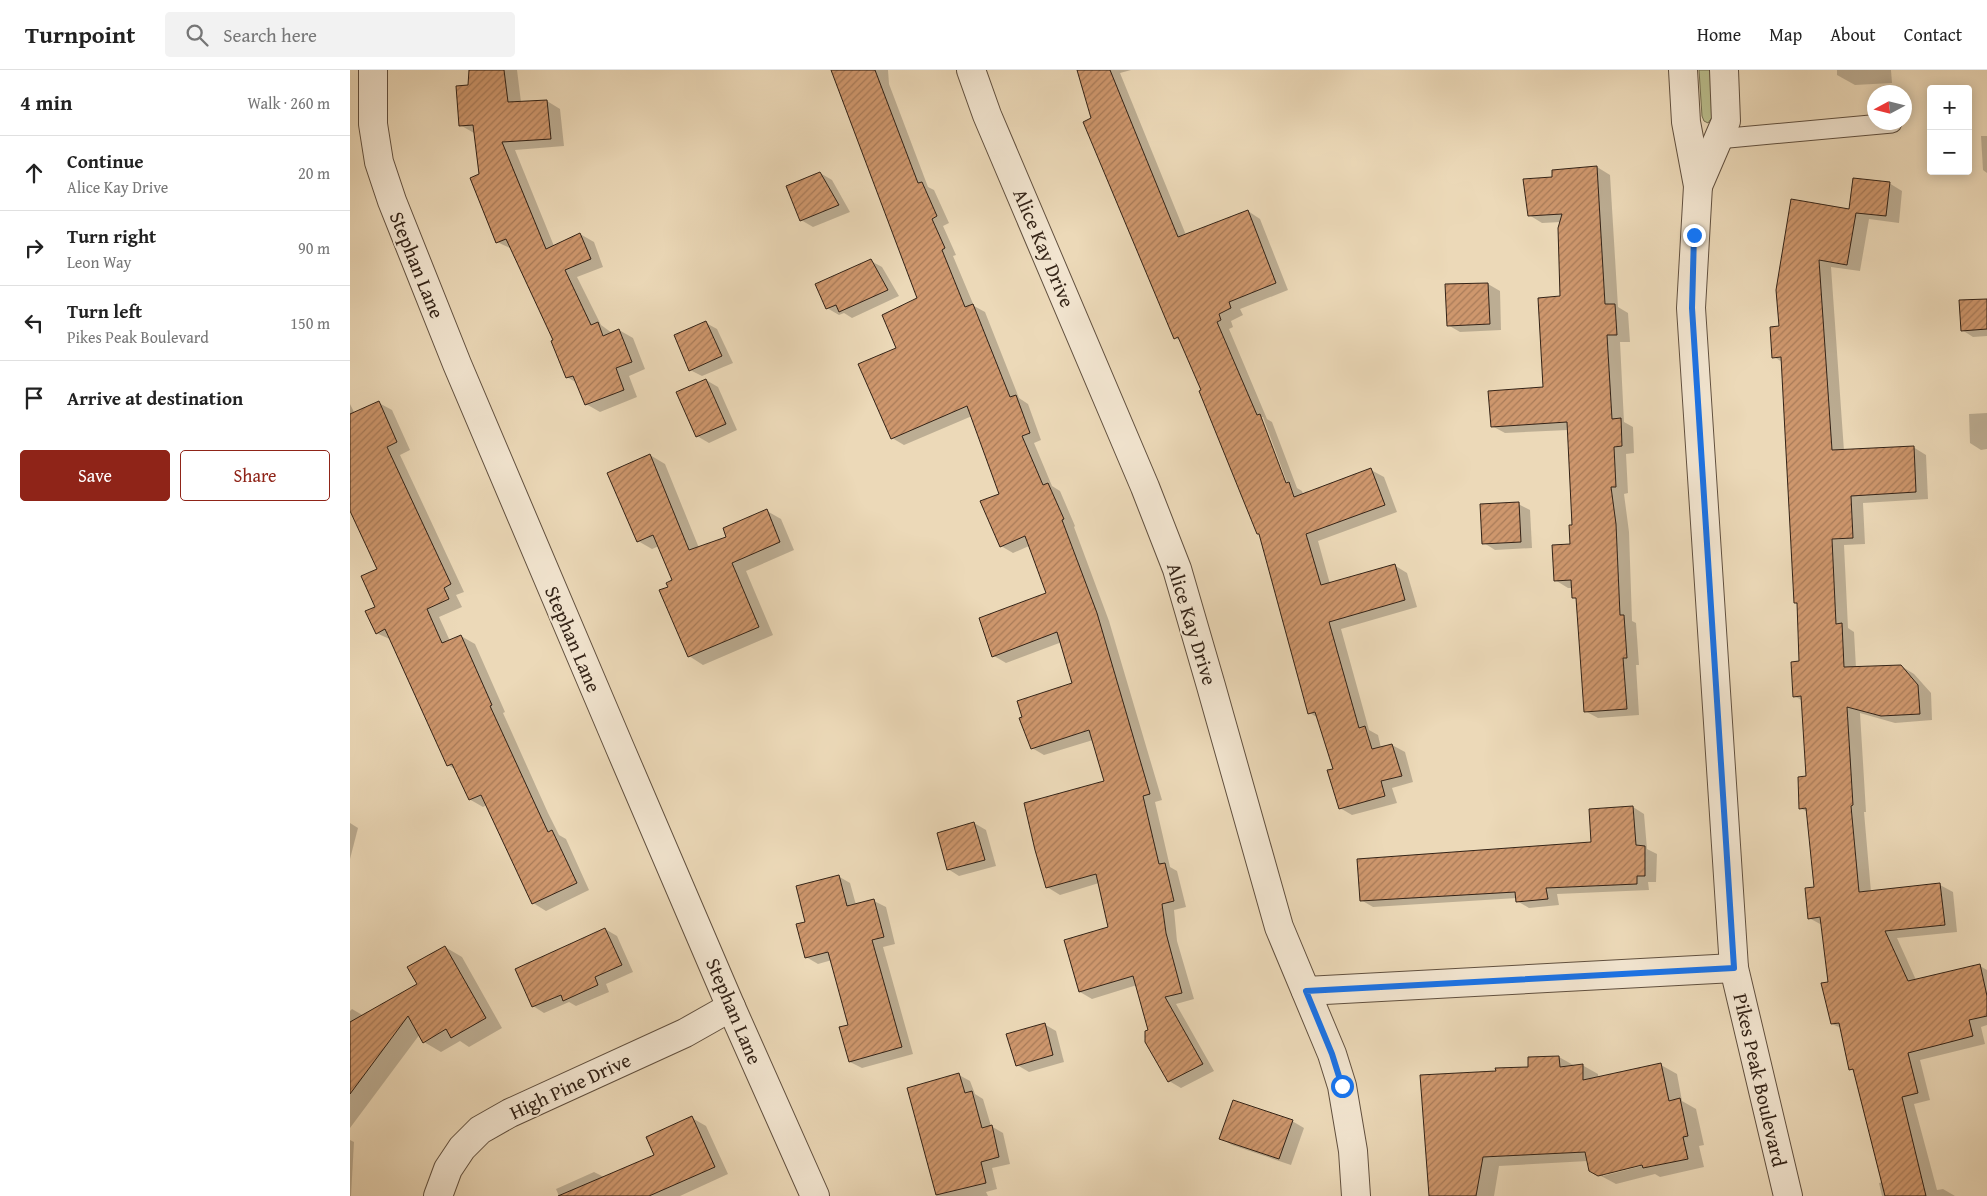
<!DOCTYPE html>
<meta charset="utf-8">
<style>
:root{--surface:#fff;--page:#f2f2f2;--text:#222;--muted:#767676;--line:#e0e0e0;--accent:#8f2418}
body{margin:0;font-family:"Gentium Book Plus",serif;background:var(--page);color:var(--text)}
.controls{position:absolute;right:15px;top:15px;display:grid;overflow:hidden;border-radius:5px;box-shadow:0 2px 12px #0003}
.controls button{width:45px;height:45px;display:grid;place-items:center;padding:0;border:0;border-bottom:1px solid var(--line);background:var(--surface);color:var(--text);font:25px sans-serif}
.compass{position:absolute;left:1517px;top:15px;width:45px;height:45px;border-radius:50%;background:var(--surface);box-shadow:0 2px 12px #0003;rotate:263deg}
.stop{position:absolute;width:15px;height:15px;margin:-11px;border:4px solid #1a73e8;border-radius:50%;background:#fff}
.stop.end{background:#1a73e8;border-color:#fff;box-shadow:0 1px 5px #0008}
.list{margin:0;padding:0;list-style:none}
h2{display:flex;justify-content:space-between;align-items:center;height:65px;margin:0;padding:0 20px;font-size:21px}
h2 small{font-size:16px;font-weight:400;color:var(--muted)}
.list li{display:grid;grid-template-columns:32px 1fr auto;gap:15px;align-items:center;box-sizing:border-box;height:75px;padding:0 20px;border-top:1px solid var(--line)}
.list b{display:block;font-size:19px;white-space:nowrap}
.list p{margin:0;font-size:16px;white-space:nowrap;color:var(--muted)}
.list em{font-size:16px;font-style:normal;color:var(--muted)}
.actions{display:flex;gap:10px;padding:15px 20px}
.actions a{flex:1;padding:11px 0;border:1px solid var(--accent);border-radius:5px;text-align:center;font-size:18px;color:var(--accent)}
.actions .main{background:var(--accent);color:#fff}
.icon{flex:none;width:28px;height:28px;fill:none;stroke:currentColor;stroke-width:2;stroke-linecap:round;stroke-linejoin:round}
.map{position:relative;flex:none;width:1637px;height:1126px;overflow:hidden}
header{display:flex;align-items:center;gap:30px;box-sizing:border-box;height:70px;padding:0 25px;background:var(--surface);border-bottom:1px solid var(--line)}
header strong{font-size:24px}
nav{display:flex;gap:28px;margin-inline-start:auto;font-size:18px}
.search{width:350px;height:45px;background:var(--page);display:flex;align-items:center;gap:12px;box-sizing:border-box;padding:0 18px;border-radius:5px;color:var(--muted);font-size:19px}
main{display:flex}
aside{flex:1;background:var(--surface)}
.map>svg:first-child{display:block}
.grass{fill:#babe8d;stroke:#767052}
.shadow{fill:#0003;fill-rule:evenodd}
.building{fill:url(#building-hatch);stroke:#332317}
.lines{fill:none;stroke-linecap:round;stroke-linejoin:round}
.lane-casing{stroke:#61503f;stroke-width:21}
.street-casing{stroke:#61503f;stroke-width:30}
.lane{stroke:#f3e6d1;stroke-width:19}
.street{stroke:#f3e6d1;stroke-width:28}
.route{stroke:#1a73e8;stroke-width:6}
.labels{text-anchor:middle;stroke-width:4;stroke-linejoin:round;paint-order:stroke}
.street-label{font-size:20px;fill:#332317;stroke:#f3e6d1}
</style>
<header>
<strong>Turnpoint</strong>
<div class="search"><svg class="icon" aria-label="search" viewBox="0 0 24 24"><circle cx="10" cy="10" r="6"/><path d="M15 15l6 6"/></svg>Search here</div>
<nav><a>Home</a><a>Map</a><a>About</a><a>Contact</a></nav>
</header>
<main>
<aside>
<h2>4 min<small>Walk · 260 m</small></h2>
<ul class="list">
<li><svg class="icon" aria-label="ahead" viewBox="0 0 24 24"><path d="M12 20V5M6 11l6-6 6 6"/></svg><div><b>Continue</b><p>Alice Kay Drive</p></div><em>20 m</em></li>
<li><svg class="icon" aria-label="right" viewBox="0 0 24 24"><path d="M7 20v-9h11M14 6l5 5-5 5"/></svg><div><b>Turn right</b><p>Leon Way</p></div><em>90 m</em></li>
<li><svg class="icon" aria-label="left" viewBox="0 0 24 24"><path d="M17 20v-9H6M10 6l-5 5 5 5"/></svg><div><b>Turn left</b><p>Pikes Peak Boulevard</p></div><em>150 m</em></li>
<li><svg class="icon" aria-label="arrive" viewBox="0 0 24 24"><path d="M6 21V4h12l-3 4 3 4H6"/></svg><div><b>Arrive at destination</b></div></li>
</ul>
<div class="actions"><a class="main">Save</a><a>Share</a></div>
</aside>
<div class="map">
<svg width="1637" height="1126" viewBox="0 0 1637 1126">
<defs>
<pattern id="building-hatch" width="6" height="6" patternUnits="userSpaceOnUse" patternTransform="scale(1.25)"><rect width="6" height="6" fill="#ce976d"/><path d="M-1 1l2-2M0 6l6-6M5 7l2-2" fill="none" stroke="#a87b59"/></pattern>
</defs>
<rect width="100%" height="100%" fill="#ecd9b8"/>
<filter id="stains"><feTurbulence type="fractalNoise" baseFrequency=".004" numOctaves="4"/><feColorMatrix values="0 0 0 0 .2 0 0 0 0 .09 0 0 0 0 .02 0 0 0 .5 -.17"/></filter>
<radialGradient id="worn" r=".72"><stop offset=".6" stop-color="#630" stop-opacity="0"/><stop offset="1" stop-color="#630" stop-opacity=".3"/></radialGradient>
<!-- grass -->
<polygon class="grass" points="1349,0 1361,0 1363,46 1358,53 1354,51 1352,46"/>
<!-- shadow -->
<g class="shadow">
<polygon points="120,0 167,0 171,32 197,31 210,39 214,76 165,80 204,176 230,164 244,172 253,197 227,207 251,255 262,263 269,260 283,268 295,299 279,306 287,327 250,342 236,334 227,313 217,307 205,271 162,179 147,172 131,105 124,63 110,55 120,16"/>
<polygon points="485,0 538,0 539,14 578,117 584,120 599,153 593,156 606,185 603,186 624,236 635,242 669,328 678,334 691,370 684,373 702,416 710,421 725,456 724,457 759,551 812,730 805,732 820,797 827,801 836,837 824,840 827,871 844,929 826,934 864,1001 831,1018 819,1011 800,960 787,915 742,929 730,922 760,858 749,813 710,825 697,817 755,711 743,670 694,685 682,678 723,614 712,572 656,593 644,586 697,524 679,476 663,483 651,476 650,424 622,346 554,375 542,368 547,279 569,229"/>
<path d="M728,0H781L770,3L836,165L898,141L910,149L938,220L890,239L893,245L881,251L883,257L879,259L917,349L922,352L947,418L952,421L953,425L1021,400L1034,407L1047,442L968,471L980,514L1044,495L1057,503L1067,537L991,559L1019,660L1028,665L1031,678L1042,675L1055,682L1063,712L1042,718L1047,733L1002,745L990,738L984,699L968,648L960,643L911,465L831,271L825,268L743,49ZM910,347H913L939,418L937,419Z"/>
<polygon points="1487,0 1541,0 1542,13 1505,15 1487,5"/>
<polygon points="1581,32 1581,63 1578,33"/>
<polygon points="1631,66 1637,66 1637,103 1633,100"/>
<polygon points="1247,97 1260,105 1268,237 1278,243 1280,272 1270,272 1274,352 1283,357 1284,383 1276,384 1278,423 1274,424 1279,462 1282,551 1286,553 1289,595 1286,595 1289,645 1248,648 1235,641 1228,530 1224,527 1223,518 1218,518 1205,510 1221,475 1223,456 1218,360 1155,363 1142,356 1194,318 1211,228 1211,152 1192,153 1179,145 1204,108"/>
<polygon points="470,103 482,110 500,142 463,157 451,150"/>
<polygon points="1539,113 1552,121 1549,153 1519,149 1510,201 1481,197 1494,381 1563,377 1576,385 1578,429 1513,433 1515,474 1494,475 1498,558 1504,562 1506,598 1551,596 1564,604 1581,623 1582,650 1545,653 1510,643 1516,742 1514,742 1521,822 1590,815 1603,822 1607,862 1547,868 1566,910 1630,896 1637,900 1637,955 1631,957 1635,974 1570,990 1580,1030 1564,1034 1587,1120 1593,1119 1605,1126 1532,1126 1529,1113 1533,1112 1506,1002 1501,999 1491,958 1482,954 1472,855 1459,848 1465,818 1458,742 1450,738 1458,707 1453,631 1444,626 1451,592 1448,534 1445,533 1432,292 1424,287 1431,257 1428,220 1500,140"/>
<polygon points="521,191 532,197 549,226 502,248 494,243 489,245 477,238"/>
<polygon points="1138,214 1150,221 1151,260 1110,262 1098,255"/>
<polygon points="1637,230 1637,266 1623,267 1612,260"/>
<polygon points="356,253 367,259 383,293 352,306 340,300"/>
<polygon points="356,310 368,317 387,360 359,373 347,366"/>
<polygon points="29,333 42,340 60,380 50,385 114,522 106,525 112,537 89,547 100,571 111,566 125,574 155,642 153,643 198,743 209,765 216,769 239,820 196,841 183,833 137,735 133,737 119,729 106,700 98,695 42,570 26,563 28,499 0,438 0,334 5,344"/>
<polygon points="1637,343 1637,379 1631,380 1620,373 1619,344"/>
<polygon points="300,385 315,394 349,478 378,467 417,441 431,449 444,480 396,501 423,565 353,595 339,586 319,518 324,511 309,476 302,479 288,471"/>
<polygon points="1168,434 1180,440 1182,478 1145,480 1134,473"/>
<polygon points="1283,737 1294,744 1297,779 1307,784 1306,812 1298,812 1299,820 1207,824 1209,835 1179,838 1167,831 1167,828 1023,837 1011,830 1242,773"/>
<polygon points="0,753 8,758 0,789"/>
<polygon points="624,753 636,760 646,796 609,806 598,799"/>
<polygon points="488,806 500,813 506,835 524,831 536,837 545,874 533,877 563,984 512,998 500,992 500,955 482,890 468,894 456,887 457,853"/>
<polygon points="255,859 267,866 283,902 256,914 259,922 226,936 219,932 194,943 183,936"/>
<polygon points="95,877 112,887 152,958 119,977 110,971 91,982 74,972 70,964 0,1058 0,941 2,939 14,946 69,914"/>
<polygon points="694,954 706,961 714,992 679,1002 667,995"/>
<path d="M1209,987L1225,996L1232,995L1248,1004V1008L1311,995L1327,1004L1332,1031L1346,1039L1354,1075L1349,1076L1354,1097L1310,1107L1305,1104L1266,1114L1240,1100L1238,1091L1149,1096L1144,1126H1092L1147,1002L1179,998ZM1298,1092L1299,1094L1253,1106V1103Z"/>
<polygon points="609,1005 620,1011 625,1024 633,1029 641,1056 653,1063 660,1094 642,1098 647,1119 636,1122 638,1126 587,1126 558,1019"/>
<polygon points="342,1048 356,1056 378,1104 330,1126 209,1126 206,1119 244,1102 254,1107 306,1086"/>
<polygon points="942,1051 954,1058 941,1095 882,1075 870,1068"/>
<polygon points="0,1070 4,1072 1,1126 0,1126"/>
</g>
<!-- building -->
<g class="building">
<polygon points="119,0 154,0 158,32 197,30 201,69 152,72 196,179 230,163 241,189 215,200 241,255 248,252 253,266 269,259 282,292 266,298 274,320 235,335 223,306 216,308 201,271 203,270 156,169 146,173 120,108 129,104 123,55 109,56 106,16 118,15"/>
<polygon points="481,0 525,0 568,113 572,112 587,146 582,149 595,178 592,180 615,237 623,234 660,327 666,325 680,363 672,366 693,415 698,413 714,449 712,450 747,543 800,724 793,726 809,794 815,793 824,831 812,834 816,863 832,923 815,927 853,994 818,1012 795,972 795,961 798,960 783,906 729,922 714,870 758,857 746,804 696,818 685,780 674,733 754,711 739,660 681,679 669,648 672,647 667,631 722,613 707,562 642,587 629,548 696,523 675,466 650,477 630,431 649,424 617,336 541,369 508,294 546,278 532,245 567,228"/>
<polygon points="727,0 760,0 828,167 898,140 926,213 879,232 881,238 869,244 871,250 867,252 907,345 910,344 936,413 939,412 944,427 1021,398 1035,435 956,464 971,515 1045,494 1055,530 979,552 1009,658 1015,656 1022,679 1042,674 1052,706 1031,711 1035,726 989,739 977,700 983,699 965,642 958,644 909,464 907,464 849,321 851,320 828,267 824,269 733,52 741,48"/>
<polygon points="1247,96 1255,234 1265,234 1267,265 1257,265 1262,349 1271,348 1272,376 1264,377 1266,417 1261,417 1266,454 1270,545 1274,545 1277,588 1273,588 1277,639 1234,642 1226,528 1222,528 1221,510 1204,511 1202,475 1220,474 1219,455 1222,455 1217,352 1141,357 1138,321 1193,317 1188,228 1210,226 1208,158 1212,144 1178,146 1173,109 1202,107 1202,100"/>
<polygon points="470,102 489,135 450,151 436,116"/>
<polygon points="1503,108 1540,112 1536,146 1506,143 1497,195 1469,190 1482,380 1564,376 1566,422 1501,426 1503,468 1482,469 1486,554 1492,553 1494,597 1551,595 1568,615 1570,644 1531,646 1497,637 1503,735 1501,736 1509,822 1590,813 1595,855 1535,861 1558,911 1630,894 1637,926 1637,946 1619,950 1623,966 1558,983 1568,1023 1552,1027 1576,1126 1535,1126 1503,999 1499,1000 1489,953 1481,954 1471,913 1478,912 1470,847 1458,849 1455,818 1464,817 1456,738 1449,739 1448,707 1456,706 1451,626 1443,627 1441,592 1449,591 1447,533 1444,533 1431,287 1422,288 1420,257 1429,256 1426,220 1441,129 1499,139"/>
<polygon points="521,189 538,220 489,242 486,235 476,239 465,214"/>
<polygon points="1138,213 1140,254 1097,256 1095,214"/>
<polygon points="1637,229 1637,259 1611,261 1609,230"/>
<polygon points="356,251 372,286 339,301 324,265"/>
<polygon points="356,309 376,354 346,367 326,322"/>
<polygon points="29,331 47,372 37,377 101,514 94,518 99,529 77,539 92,573 111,565 142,635 140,636 185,734 198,762 202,760 227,813 182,834 131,725 119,730 102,694 97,696 35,559 26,564 15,541 25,537 11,506 27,499 0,441 0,344"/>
<polygon points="300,384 339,480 376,467 373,458 417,439 430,472 382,493 409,557 338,587 309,520 318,517 316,513 322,510 303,465 287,472 257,403"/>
<polygon points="1169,432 1171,472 1132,474 1130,434"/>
<polygon points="1283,736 1286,775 1295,776 1295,806 1287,806 1287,814 1196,818 1198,829 1166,832 1165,822 1010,831 1007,789 1241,772 1239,739"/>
<polygon points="624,752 635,790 597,800 587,763"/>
<polygon points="489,805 497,836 524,829 534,867 522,870 552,977 499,992 489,957 498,955 478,882 455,888 446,854 455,852 446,816"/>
<polygon points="255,858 272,895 245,907 248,915 213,931 211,925 182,937 165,899"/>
<polygon points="95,876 136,948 101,968 96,959 73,973 58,946 0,1024 0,952 67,914 57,897"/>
<polygon points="695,953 703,985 666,996 656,964"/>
<polygon points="1209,986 1210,997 1233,994 1233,1010 1311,993 1319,1031 1330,1028 1338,1066 1333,1067 1338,1089 1293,1098 1292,1095 1248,1106 1239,1101 1235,1082 1133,1087 1126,1126 1079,1126 1070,1005 1146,1001 1145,998 1178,997 1178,987"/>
<polygon points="609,1003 615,1023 622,1021 632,1058 642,1055 649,1087 631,1092 636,1113 586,1125 557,1018"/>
<polygon points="883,1030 943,1050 929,1089 869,1069"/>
<polygon points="342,1046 365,1097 299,1126 208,1126 304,1085 296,1067"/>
</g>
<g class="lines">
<defs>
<polyline id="lane" points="1368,69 1542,53"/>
<g id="street">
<polyline points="23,0 23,54 29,92 42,131 107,294 270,678 381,937 465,1126"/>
<polyline points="621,0 637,45 795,417 827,499 861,616 929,857 982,984 992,1016 1003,1081 1006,1126"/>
<polyline points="1333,0 1336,52 1348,116 1341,238 1384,898 1438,1126"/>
<polyline points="1348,116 1376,51 1374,0"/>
<polyline points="956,921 1384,898"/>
<polyline points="88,1126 98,1099 112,1078 130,1060 160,1043 335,963 381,937"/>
</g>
</defs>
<!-- lane casing -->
<use href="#lane" class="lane-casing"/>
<!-- street casing -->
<use href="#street" class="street-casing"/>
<!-- lane -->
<use href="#lane" class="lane"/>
<!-- street -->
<use href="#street" class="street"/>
</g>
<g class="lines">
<!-- route -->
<polyline class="route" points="992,1016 982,984 956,921 1384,898 1342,238 1344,165"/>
</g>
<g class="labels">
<!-- street labels -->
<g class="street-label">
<text transform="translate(694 178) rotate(67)" y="7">Alice Kay Drive</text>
<text transform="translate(67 195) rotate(68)" y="7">Stephan Lane</text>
<text transform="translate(842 554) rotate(73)" y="7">Alice Kay Drive</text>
<text transform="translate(223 569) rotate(67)" y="7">Stephan Lane</text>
<text transform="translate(384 941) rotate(67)" y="7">Stephan Lane</text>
<text transform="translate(1410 1010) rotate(77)" y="7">Pikes Peak Boulevard</text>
<text transform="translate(220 1016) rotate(-25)" y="7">High Pine Drive</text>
</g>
</g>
<rect width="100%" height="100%" filter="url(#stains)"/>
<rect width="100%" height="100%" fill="url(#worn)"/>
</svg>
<div class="controls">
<button>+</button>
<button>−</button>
</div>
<svg class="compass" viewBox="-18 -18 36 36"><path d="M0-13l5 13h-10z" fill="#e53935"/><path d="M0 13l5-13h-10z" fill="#767676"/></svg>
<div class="stop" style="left:992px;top:1016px"></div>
<div class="stop end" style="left:1344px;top:165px"></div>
</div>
</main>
